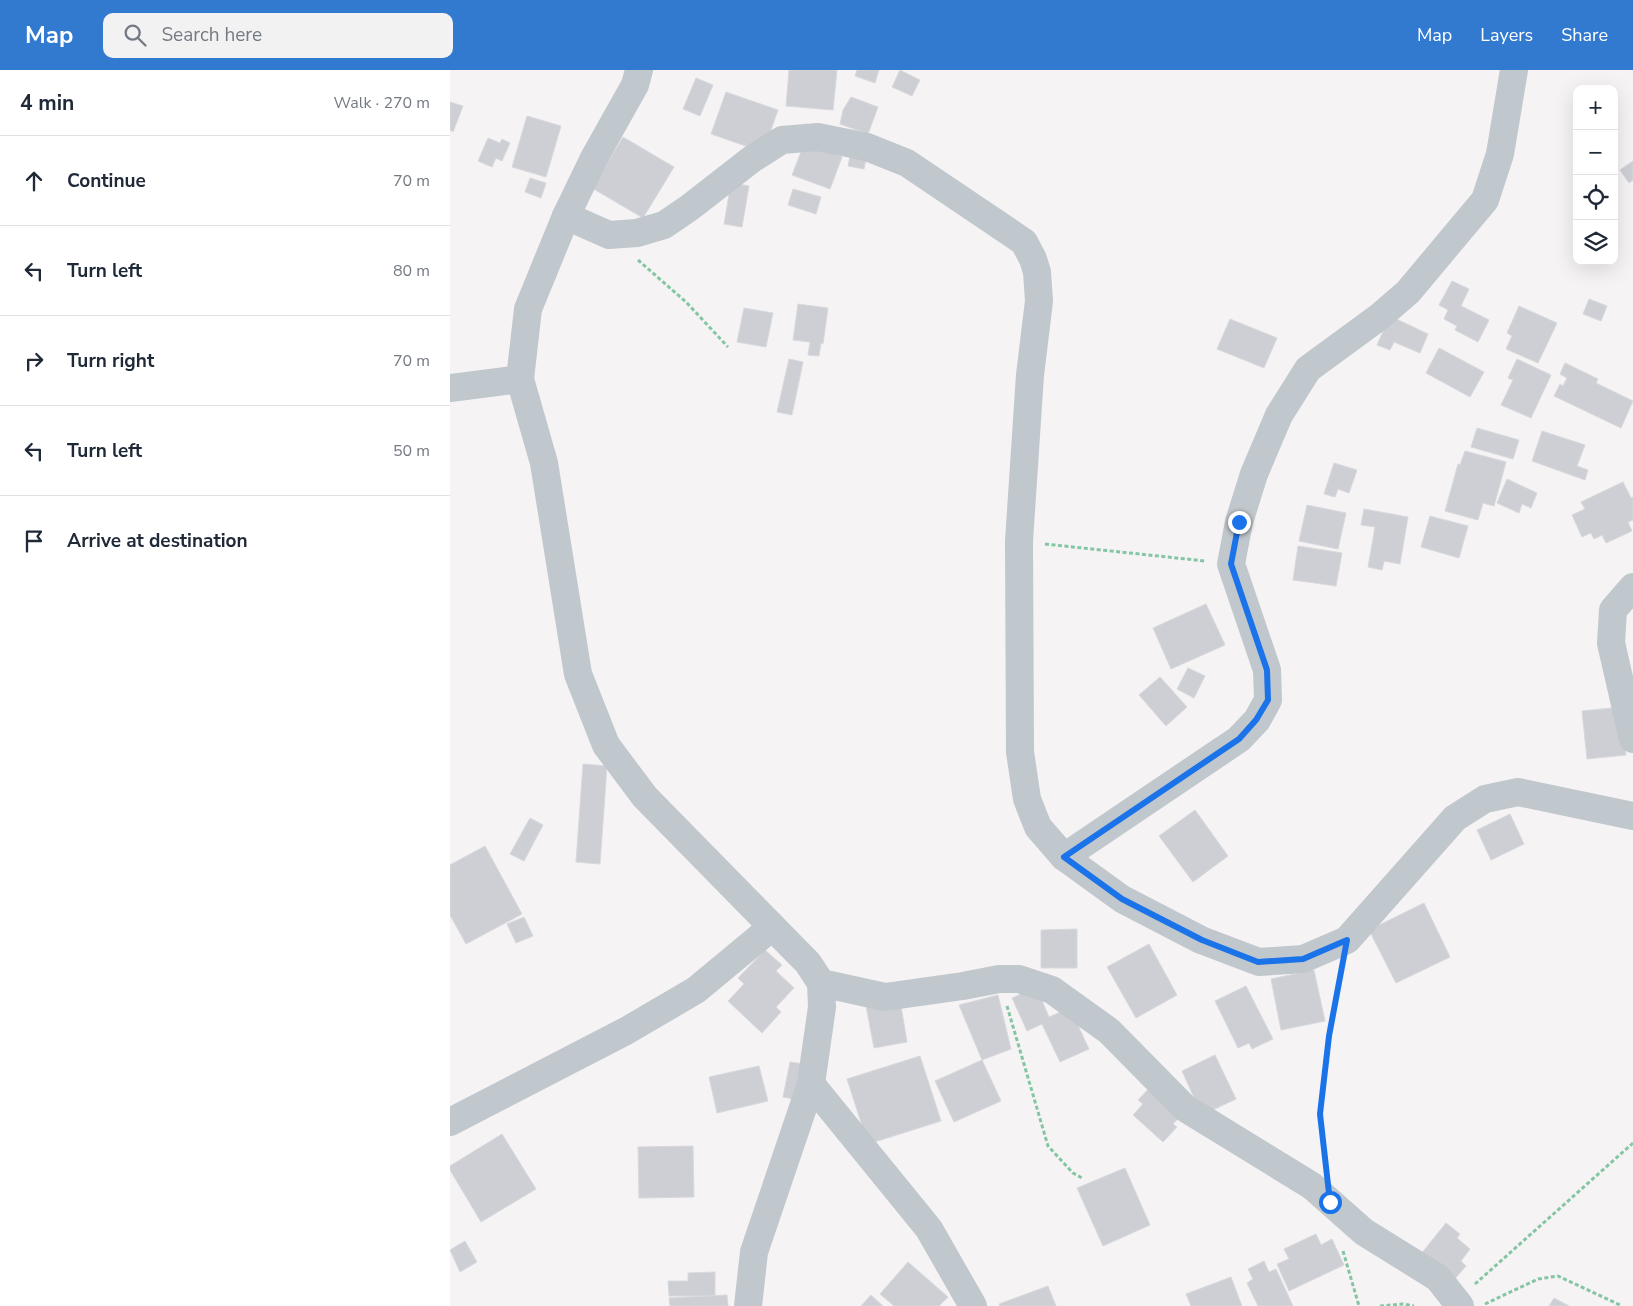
<!DOCTYPE html>
<meta charset="utf-8">
<style>
:root{--surface:#fff;--page:#f2f2f3;--text:#1f2937;--muted:#747a83;--line:#e0e1e3;--accent:#3279d0}
body{margin:0;font-family:"Nunito Sans",sans-serif;background:var(--page);color:var(--text)}
.controls{position:absolute;right:15px;top:15px;display:grid;overflow:hidden;border-radius:10px;box-shadow:0 5px 20px #0002}
.controls button{width:45px;height:45px;display:grid;place-items:center;padding:0;border:0;border-bottom:1px solid var(--line);background:var(--surface);color:var(--text);font:25px sans-serif}
.stop{position:absolute;width:15px;height:15px;margin:-11px;border:4px solid #1a73e8;border-radius:50%;background:#fff}
.stop.end{background:#1a73e8;border-color:#fff;box-shadow:0 1px 5px #0008}
.list{margin:0;padding:0;list-style:none}
h2{display:flex;justify-content:space-between;align-items:center;height:65px;margin:0;padding:0 20px;font-size:21px}
h2 small{font-size:16px;font-weight:400;color:var(--muted)}
.list li{display:grid;grid-template-columns:32px 1fr auto;gap:15px;align-items:center;box-sizing:border-box;height:90px;padding:0 20px;border-top:1px solid var(--line)}
.list b{display:block;font-size:19px;white-space:nowrap}
.list em{font-size:16px;font-style:normal;color:var(--muted)}
.icon{flex:none;width:28px;height:28px;fill:none;stroke:currentColor;stroke-width:2;stroke-linecap:round;stroke-linejoin:round}
.map{position:relative;flex:none;width:1183px;height:1236px;overflow:hidden}
header{display:flex;align-items:center;gap:30px;box-sizing:border-box;height:70px;padding:0 25px;background:var(--accent);color:#fff}
header strong{font-size:24px}
nav{display:flex;gap:28px;margin-inline-start:auto;font-size:18px}
.search{width:350px;height:45px;background:var(--page);display:flex;align-items:center;gap:12px;box-sizing:border-box;padding:0 18px;border-radius:10px;color:var(--muted);font-size:19px}
main{display:flex}
aside{flex:1;background:var(--surface)}
.map>svg:first-child{display:block}
.building{fill:#cdcfd4;stroke:#d8d9dd}
.lines{fill:none;stroke-linecap:round;stroke-linejoin:round}
.path{stroke:#84c6a4;stroke-width:3;stroke-dasharray:4 2.5;stroke-linecap:butt}
.minor{stroke:#c0c7cd;stroke-width:28}
.route{stroke:#1a73e8;stroke-width:6}
</style>
<header>
<strong>Map</strong>
<div class="search"><svg class="icon" aria-label="search" viewBox="0 0 24 24"><circle cx="10" cy="10" r="6"/><path d="M15 15l6 6"/></svg>Search here</div>
<nav><a>Map</a><a>Layers</a><a>Share</a></nav>
</header>
<main>
<aside>
<h2>4 min<small>Walk · 270 m</small></h2>
<ul class="list">
<li><svg class="icon" aria-label="ahead" viewBox="0 0 24 24"><path d="M12 20V5M6 11l6-6 6 6"/></svg><div><b>Continue</b></div><em>70 m</em></li>
<li><svg class="icon" aria-label="left" viewBox="0 0 24 24"><path d="M17 20v-9H6M10 6l-5 5 5 5"/></svg><div><b>Turn left</b></div><em>80 m</em></li>
<li><svg class="icon" aria-label="right" viewBox="0 0 24 24"><path d="M7 20v-9h11M14 6l5 5-5 5"/></svg><div><b>Turn right</b></div><em>70 m</em></li>
<li><svg class="icon" aria-label="left" viewBox="0 0 24 24"><path d="M17 20v-9H6M10 6l-5 5 5 5"/></svg><div><b>Turn left</b></div><em>50 m</em></li>
<li><svg class="icon" aria-label="arrive" viewBox="0 0 24 24"><path d="M6 21V4h12l-3 4 3 4H6"/></svg><div><b>Arrive at destination</b></div></li>
</ul>
</aside>
<div class="map">
<svg width="1183" height="1236" viewBox="0 0 1183 1236">
<rect width="100%" height="100%" fill="#f5f3f3"/>
<!-- building -->
<g class="building">
<polygon points="339,0 387,0 383,40 336,36"/>
<polygon points="407,0 429,0 425,13 405,6"/>
<polygon points="450,0 470,10 462,26 442,17"/>
<polygon points="246,8 263,15 250,46 233,39"/>
<polygon points="276,22 328,40 313,82 261,64"/>
<polygon points="401,27 428,37 418,64 390,54 393,40"/>
<polygon points="0,32 13,36 3,62 0,60"/>
<polygon points="77,46 111,56 96,107 62,97"/>
<polygon points="173,67 224,97 193,148 142,118"/>
<polygon points="38,68 50,73 52,69 60,73 52,91 46,88 42,97 28,91"/>
<polygon points="355,72 392,87 380,119 342,105"/>
<polygon points="401,81 417,83 414,99 398,96"/>
<polygon points="1183,91 1183,110 1179,113 1170,100"/>
<polygon points="80,108 96,113 91,128 75,122"/>
<polygon points="281,113 299,116 292,157 274,154"/>
<polygon points="343,119 371,127 366,144 338,135"/>
<polygon points="1002,211 1019,219 1011,236 1039,250 1028,272 1005,260 1007,256 994,249 998,240 989,235"/>
<polygon points="1139,229 1157,236 1151,251 1133,244"/>
<polygon points="348,234 378,238 373,274 371,273 369,286 358,285 360,272 343,270"/>
<polygon points="1069,236 1107,253 1088,293 1056,279 1062,266 1057,263"/>
<polygon points="294,238 323,243 316,277 287,272"/>
<polygon points="940,246 978,264 970,283 944,272 940,280 927,275"/>
<polygon points="780,249 827,268 814,298 767,279"/>
<polygon points="989,278 1034,302 1020,327 976,303"/>
<polygon points="339,289 353,292 342,345 327,342"/>
<polygon points="1067,289 1101,305 1081,348 1051,335 1063,310 1058,308"/>
<polygon points="1115,293 1148,309 1146,313 1183,331 1171,358 1104,326 1110,314 1113,316 1117,308 1110,304"/>
<polygon points="1027,358 1069,370 1063,389 1021,377"/>
<polygon points="1092,361 1135,375 1127,396 1138,400 1135,410 1082,391"/>
<polygon points="1015,381 1056,392 1044,436 1033,433 1028,450 995,441 1008,394 1010,395"/>
<polygon points="884,393 907,400 899,423 888,419 885,427 874,424"/>
<polygon points="1057,409 1087,423 1081,438 1072,434 1069,443 1047,433"/>
<polygon points="1173,412 1181,428 1183,427 1183,450 1178,452 1182,461 1156,473 1152,465 1144,469 1141,463 1132,467 1122,445 1135,439 1131,432"/>
<polygon points="857,435 896,443 888,479 849,471"/>
<polygon points="914,439 958,447 950,494 934,491 932,500 918,497 925,457 911,455"/>
<polygon points="980,446 1018,456 1009,488 971,477"/>
<polygon points="848,476 892,483 886,516 843,510"/>
<polygon points="756,534 775,575 721,599 703,558"/>
<polygon points="738,598 755,606 744,628 727,619"/>
<polygon points="710,607 737,637 716,656 689,625"/>
<polygon points="1171,637 1176,685 1137,689 1132,641"/>
<polygon points="133,694 157,696 150,794 126,792"/>
<polygon points="745,740 778,786 743,812 709,766"/>
<polygon points="1060,744 1074,774 1041,790 1027,760"/>
<polygon points="80,748 93,755 74,791 60,784"/>
<polygon points="35,776 72,844 16,874 0,845 0,795"/>
<polygon points="974,833 1000,887 946,913 919,860"/>
<polygon points="74,847 83,866 66,873 57,854"/>
<polygon points="627,859 627,898 591,898 591,860"/>
<polygon points="699,874 727,925 686,948 657,897"/>
<polygon points="315,880 332,895 326,901 344,918 326,937 331,942 312,963 278,931 294,914 288,908"/>
<polygon points="864,900 875,951 831,960 821,909"/>
<polygon points="796,916 823,969 802,979 799,973 788,978 765,931"/>
<polygon points="586,917 599,947 620,938 639,979 610,992 592,954 577,961 562,928"/>
<polygon points="548,925 561,979 532,990 509,935"/>
<polygon points="450,930 457,972 424,978 416,936"/>
<polygon points="765,985 786,1029 752,1045 732,1001"/>
<polygon points="470,986 491,1051 418,1074 397,1009"/>
<polygon points="532,990 551,1031 504,1052 485,1011"/>
<polygon points="340,992 361,995 354,1031 333,1027"/>
<polygon points="309,996 318,1031 267,1043 259,1007"/>
<polygon points="702,1015 733,1043 723,1054 727,1057 713,1072 683,1045 693,1034 688,1030"/>
<polygon points="52,1064 86,1119 31,1152 0,1100 0,1096"/>
<polygon points="243,1076 244,1127 189,1128 188,1077"/>
<polygon points="675,1098 700,1155 653,1176 627,1118"/>
<polygon points="996,1153 1010,1164 1007,1168 1020,1179 1011,1191 1016,1196 1004,1210 971,1184"/>
<polygon points="866,1164 871,1175 882,1169 894,1195 839,1221 827,1194 839,1189 834,1179"/>
<polygon points="15,1171 27,1192 10,1202 0,1180"/>
<polygon points="814,1191 819,1202 826,1199 843,1236 808,1236 797,1213 803,1209 798,1199"/>
<polygon points="458,1192 498,1227 489,1236 444,1236 430,1224"/>
<polygon points="265,1202 265,1226 219,1226 218,1211 238,1211 238,1203"/>
<polygon points="781,1207 792,1236 741,1236 736,1224"/>
<polygon points="598,1216 606,1236 550,1236 549,1234"/>
<polygon points="277,1225 278,1236 220,1236 219,1228"/>
<polygon points="421,1225 433,1236 411,1236"/>
<polygon points="1104,1228 1119,1236 1099,1236"/>
</g>
<g class="lines">
<!-- path -->
<g class="path">
<polyline points="188,190 236,232 278,277"/>
<polyline points="595,474 755,491"/>
<polyline points="557,936 598,1076 623,1103 632,1108"/>
<polyline points="875,1092 869,1044 879,966 891,902"/>
<polyline points="893,1181 909,1236"/>
<polyline points="1025,1214 1183,1073"/>
<polyline points="1035,1234 1088,1209 1108,1206 1172,1236"/>
<polyline points="930,1236 953,1234 964,1236"/>
</g>
<!-- minor -->
<g class="minor">
<polyline points="189,0 185,15 144,88 116,146 78,239 70,309 94,393 128,604 156,675 195,727 358,893 371,913 372,937 361,1014 304,1182 298,1236"/>
<polyline points="116,146 159,165 187,163 214,155 239,138 302,89 332,70 368,67 417,77 457,93 574,172 583,189 587,202 589,231 580,305 569,471 570,682 577,729 588,757 614,787 672,829 751,870 809,892 853,889 897,870 1005,748 1035,729 1068,722 1183,746"/>
<polyline points="0,318 70,309"/>
<polyline points="1183,517 1163,540 1161,573 1183,669"/>
<polyline points="614,787 789,669 807,650 818,630 817,600 781,494 789,452 804,404 829,345 858,299 929,247 958,222 1035,130 1050,84 1064,0"/>
<polyline points="371,913 435,927 513,916 549,909 569,909 602,920 659,961 735,1038 862,1116 914,1162 988,1208 1010,1236"/>
<polyline points="361,1014 479,1159 523,1236"/>
<polyline points="0,1052 176,961 246,920 322,857"/>
</g>
</g>
<g class="lines">
<!-- route -->
<polyline class="route" points="789,452 781,494 817,600 818,630 806,650 789,669 614,787 672,829 752,870 808,892 853,889 897,870 879,966 870,1044 880,1132"/>
</g>
</svg>
<div class="controls">
<button>+</button>
<button>−</button>
<button><svg class="icon" aria-label="locate" viewBox="0 0 24 24"><circle cx="12" cy="12" r="6"/><path d="M12 2v4M12 18v4M2 12h4M18 12h4"/></svg></button>
<button><svg class="icon" aria-label="layers" viewBox="0 0 24 24"><path d="M12 4l9 5-9 5-9-5zM3 14l9 5 9-5"/></svg></button>
</div>
<div class="stop" style="left:880px;top:1132px"></div>
<div class="stop end" style="left:789px;top:452px"></div>
</div>
</main>
